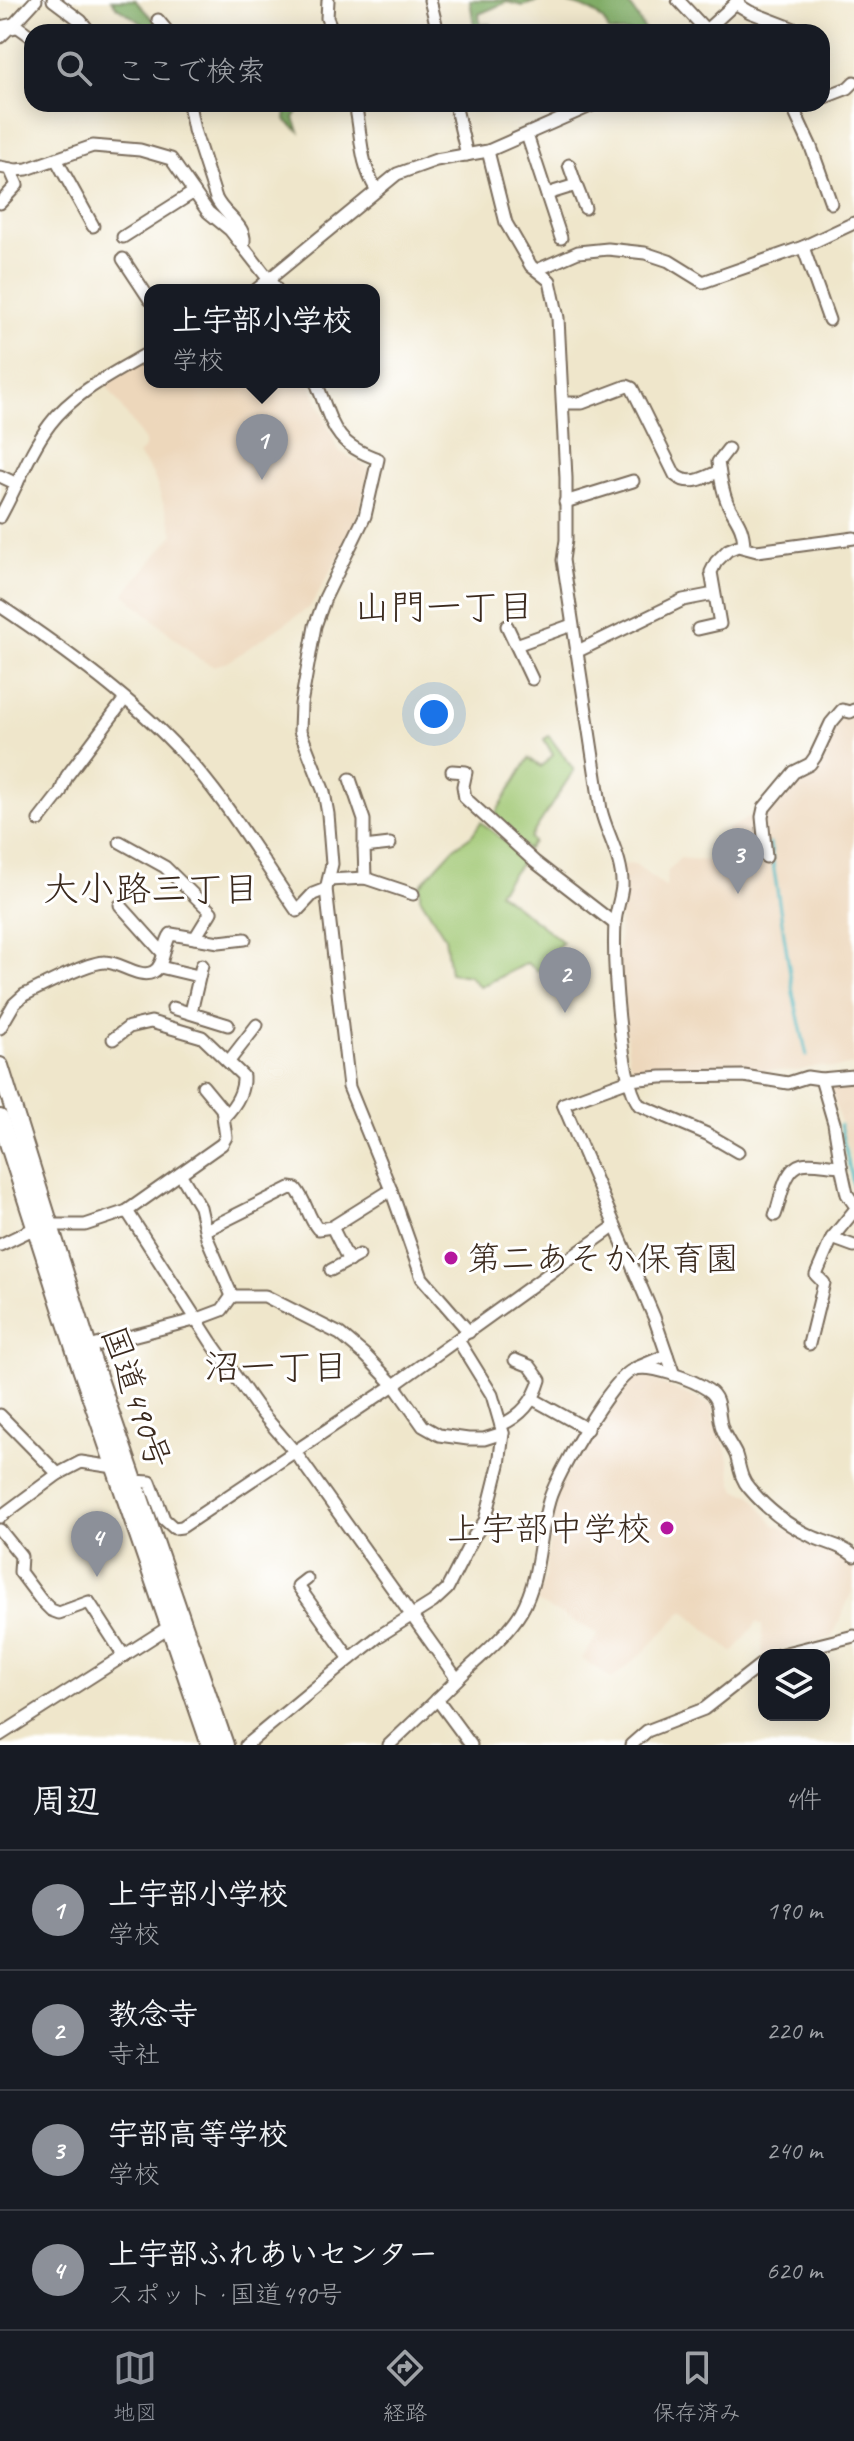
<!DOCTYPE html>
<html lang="ja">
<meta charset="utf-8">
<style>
:root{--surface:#171b24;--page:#20242c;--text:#f1f3f6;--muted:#9ea1a6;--line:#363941;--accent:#8c9099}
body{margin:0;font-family:Caveat,"Klee One",sans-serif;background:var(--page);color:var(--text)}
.controls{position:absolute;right:24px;bottom:24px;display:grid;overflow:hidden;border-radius:16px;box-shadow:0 4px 20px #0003}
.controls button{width:72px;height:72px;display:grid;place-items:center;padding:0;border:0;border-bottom:2px solid var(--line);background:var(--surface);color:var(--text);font:40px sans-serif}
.you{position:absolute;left:434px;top:714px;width:28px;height:28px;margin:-20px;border:6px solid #fff;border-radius:50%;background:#1a73e8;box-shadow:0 0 0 12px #1a73e833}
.badge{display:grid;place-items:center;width:52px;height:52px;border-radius:50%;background:var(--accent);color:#fff;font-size:26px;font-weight:700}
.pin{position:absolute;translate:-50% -66px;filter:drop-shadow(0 2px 4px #0008)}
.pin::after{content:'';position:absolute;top:42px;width:28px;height:24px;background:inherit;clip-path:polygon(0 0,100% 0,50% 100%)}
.popup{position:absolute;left:144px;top:284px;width:236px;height:104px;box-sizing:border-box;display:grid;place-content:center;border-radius:16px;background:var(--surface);filter:drop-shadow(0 2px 6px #0005);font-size:26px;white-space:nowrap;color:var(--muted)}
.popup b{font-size:30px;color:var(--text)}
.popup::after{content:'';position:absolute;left:50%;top:100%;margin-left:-16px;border:16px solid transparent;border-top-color:var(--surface)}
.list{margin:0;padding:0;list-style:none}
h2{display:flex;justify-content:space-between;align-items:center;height:104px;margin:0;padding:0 32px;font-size:34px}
h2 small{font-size:26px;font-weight:400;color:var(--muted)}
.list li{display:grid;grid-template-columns:52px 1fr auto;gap:24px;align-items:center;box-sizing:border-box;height:120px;padding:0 32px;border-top:2px solid var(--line)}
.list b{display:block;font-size:30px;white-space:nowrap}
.list p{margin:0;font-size:26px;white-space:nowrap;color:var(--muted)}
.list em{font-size:26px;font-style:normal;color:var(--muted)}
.icon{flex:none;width:44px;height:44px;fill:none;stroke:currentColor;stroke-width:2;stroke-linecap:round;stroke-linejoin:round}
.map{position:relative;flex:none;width:854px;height:1745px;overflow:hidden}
.search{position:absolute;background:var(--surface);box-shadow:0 4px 20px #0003;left:24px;right:24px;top:24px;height:88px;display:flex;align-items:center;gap:20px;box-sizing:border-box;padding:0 28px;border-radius:24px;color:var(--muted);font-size:30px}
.sheet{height:584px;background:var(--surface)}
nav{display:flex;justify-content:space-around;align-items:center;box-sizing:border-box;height:112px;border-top:2px solid var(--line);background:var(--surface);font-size:22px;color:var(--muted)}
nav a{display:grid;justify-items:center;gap:4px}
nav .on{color:var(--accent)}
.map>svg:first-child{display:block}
.built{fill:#edd7bb}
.green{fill:#a1c874;stroke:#6e7949;stroke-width:2}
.forest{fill:#80ac66;stroke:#5e6b42;stroke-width:2}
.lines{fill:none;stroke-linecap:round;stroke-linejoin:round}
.stream{stroke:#44b4bb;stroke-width:3}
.minor-casing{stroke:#7a6c5b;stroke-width:15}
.highway-casing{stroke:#7a6c5b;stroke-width:20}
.minor{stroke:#fff;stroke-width:11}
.highway{stroke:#fff;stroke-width:16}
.poi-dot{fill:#b5179e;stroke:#fff;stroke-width:3}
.labels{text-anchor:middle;stroke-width:6;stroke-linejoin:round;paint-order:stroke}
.poi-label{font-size:34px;fill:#3b2a1e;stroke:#fff;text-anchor:start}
.street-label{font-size:34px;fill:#3b2a1e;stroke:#fff}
.neighbourhood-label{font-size:36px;fill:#3b2a1e;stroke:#fff}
</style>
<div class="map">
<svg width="854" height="1745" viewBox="0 0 854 1745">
<rect width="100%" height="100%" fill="#fff"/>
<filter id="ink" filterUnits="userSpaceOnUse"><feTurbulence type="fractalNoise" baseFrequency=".0125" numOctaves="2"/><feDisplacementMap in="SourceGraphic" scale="16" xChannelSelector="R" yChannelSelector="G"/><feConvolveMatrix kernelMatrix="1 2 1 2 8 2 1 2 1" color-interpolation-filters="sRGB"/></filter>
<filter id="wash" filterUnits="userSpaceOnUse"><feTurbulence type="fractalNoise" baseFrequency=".006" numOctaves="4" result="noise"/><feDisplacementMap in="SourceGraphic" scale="32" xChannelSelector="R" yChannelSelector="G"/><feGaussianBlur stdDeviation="1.8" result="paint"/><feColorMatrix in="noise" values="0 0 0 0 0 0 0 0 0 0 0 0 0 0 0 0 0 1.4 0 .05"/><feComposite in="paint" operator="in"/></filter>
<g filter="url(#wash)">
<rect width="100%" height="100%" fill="#efe6cb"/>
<!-- built -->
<g class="built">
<polygon points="150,357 150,382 310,382 339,451 371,469 351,536 310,607 228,662 213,666 199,659 124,594 174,534 153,474 138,455 145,447 145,441 106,385"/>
<polygon points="842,714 852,718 854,716 854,1065 832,1068 818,1066 797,1071 691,1069 635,1072 629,1061 618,961 622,865 635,864 666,888 668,871 680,858 708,861 730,855 728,829 755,814 766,812 801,770"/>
<polygon points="854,1084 854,1162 852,1163 831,1088"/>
<polygon points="636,1375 644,1376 712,1405 713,1422 727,1450 733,1484 738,1491 751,1495 775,1525 836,1550 849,1561 854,1570 854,1586 832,1638 783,1649 764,1655 763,1659 762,1625 757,1622 733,1653 684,1610 645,1651 612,1679 582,1659 598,1634 537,1602 545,1577 556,1492 620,1394"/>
</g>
<!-- green -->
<g class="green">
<polygon points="549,736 574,770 530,838 533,842 527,850 494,816 529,758 541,767 553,755 544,739"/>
<polygon points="481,822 525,858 498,892 563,942 550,954 552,961 538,971 527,963 480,987 469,976 450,973 445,937 420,897 420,885 454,848 472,835"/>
</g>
<!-- forest -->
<g class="forest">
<polygon points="111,0 135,0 158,25 158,32 141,32 143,24 117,7"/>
<polygon points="470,0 542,0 523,6 507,2 479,14 480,24 490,24 493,32 475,32"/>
<path d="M555,0H622L632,8L646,32H609C602,8 576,6 555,0Z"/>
<polygon points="287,104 303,104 294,118 299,131 285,120"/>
</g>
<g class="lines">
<!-- stream -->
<g class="stream">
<polyline points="770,844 793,993 807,1056"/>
<polyline points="840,1125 854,1188"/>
</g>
</g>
</g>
<g filter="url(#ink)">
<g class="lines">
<defs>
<g id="minor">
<polyline points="53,0 81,21 90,32"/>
<polyline points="328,0 327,18 333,32"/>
<polyline points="430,0 438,32"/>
<polyline points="678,0 706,30"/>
<polyline points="735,3 750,12 802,32"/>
<polyline points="158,20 168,32"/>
<polyline points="14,24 36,0"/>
<polyline points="0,27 14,24 32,37"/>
<polyline points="704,32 739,0"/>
<polyline points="0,37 8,29 16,27"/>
<polyline points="822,98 848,88 854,82"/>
<path d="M189,104L194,130L216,198C223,215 250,227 243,246"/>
<path d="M355,104C362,135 359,161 376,189"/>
<polyline points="455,104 467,155"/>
<polyline points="791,104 811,147 831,203"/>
<polyline points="527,135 561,238"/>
<path d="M488,151L506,223L531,266L550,281L558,318L566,478V540L563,560L601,810C607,835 623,859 622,886C621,898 616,910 615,923C613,959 619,1076 639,1105L707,1134L738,1152"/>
<polyline points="56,159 93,226"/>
<polyline points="569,165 576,185"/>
<polyline points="0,167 16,170 27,169 93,146 140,150 171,159 208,212 230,230 277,290"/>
<polyline points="547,194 576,185 585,208"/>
<polyline points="0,203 17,185 10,169"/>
<polyline points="123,237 194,192"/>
<polyline points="803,247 829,320"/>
<polyline points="123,259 150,300"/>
<polyline points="537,270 578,252 608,249 645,253 669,261 703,282 803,247 854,223"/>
<polyline points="256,290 397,174 436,160 488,151 595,104"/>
<path d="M316,382C333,424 332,443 378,459L365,516L325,598L315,626L301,704L300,731L324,792L328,814L332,864L326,889L349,1087L391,1190L422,1278L469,1332"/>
<path d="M563,403H582L627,386L632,388L675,475C689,487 705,478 719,471"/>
<path d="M728,449L718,462C720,475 722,490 727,502C736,521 743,524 744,546"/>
<polyline points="0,476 17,484"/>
<polyline points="565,502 633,481"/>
<path d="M0,517C17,487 29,452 50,424C74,392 116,372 150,352"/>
<path d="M0,606C57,644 126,694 173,743C222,792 258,855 297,911L313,894L326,889"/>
<polyline points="507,626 532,679"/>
<polyline points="698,629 720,624 711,572 716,562 728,550 738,546 757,551 854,538"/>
<polyline points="516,645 572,625"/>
<polyline points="576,652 683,600 714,594"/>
<polyline points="452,771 466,772 463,786 465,798 535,862 615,924"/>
<polyline points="350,779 364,820 364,847"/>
<polyline points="39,820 60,793 67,776 124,700"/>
<polyline points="120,842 165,867 211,912 195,938"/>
<polyline points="766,857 762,817 764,808 794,772 810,764 815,757 831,723 842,710 850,712 854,710"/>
<polyline points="365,878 364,847 390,844"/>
<polyline points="329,880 365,878 413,894"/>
<polyline points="120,905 163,953"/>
<polyline points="160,967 198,976"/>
<polyline points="173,1008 228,1025"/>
<polyline points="191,1012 202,965"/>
<path d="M0,1028L14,1004L24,995C43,986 87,962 105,962C120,962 139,979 153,972C165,966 163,944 171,934L219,942L245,939"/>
<path d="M113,1039L129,1027L151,1022L202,1037L243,1076C244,1093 235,1106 224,1117"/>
<polyline points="229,1061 257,1025"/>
<polyline points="841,1166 847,1194 854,1204"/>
<polyline points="181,1175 200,1207 207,1238 232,1296"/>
<polyline points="127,1211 211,1342 260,1411 295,1452 457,1679"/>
<path d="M775,1215C781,1201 783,1169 802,1164C812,1161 830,1166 841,1166L834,1123L821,1079"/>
<polyline points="332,1227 349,1261"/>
<path d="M206,1230L290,1188L296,1189C306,1201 308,1218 318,1229L332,1227L391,1190"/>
<polyline points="832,1238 854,1246"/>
<polyline points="0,1245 35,1228 49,1225 85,1225 127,1211 222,1144 226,1137 222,1109 203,1086"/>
<polyline points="331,1270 359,1255"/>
<polyline points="232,1296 265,1296 340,1334 366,1356 394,1385 423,1426 439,1435 468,1439 484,1439 503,1433"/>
<polyline points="809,1344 824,1283 816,1275 832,1238 854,1211"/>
<polyline points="81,1349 198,1319 222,1310 232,1296"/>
<polyline points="636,1368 667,1355"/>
<polyline points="674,1375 654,1317 563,1104 629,1080 661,1077 744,1076 788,1083 807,1077 821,1079 854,1076"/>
<polyline points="533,1399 587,1429"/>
<polyline points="0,1415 58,1474"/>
<path d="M501,1425C521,1416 534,1401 540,1380L530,1366L515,1360"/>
<polyline points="0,1517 58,1474 81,1462 114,1467 134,1481 150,1482 164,1519 174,1528 182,1527 394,1385 615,1226"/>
<polyline points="0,1530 21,1556 20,1572 41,1600 51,1610 59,1613 89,1602 124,1656"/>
<polyline points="307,1579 298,1586 350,1659"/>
<polyline points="778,1655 854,1636"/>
<polyline points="437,1699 471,1745"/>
<polyline points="0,1735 175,1623"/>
<polyline points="246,1745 350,1659 379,1636 433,1602 447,1589 474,1536 485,1521 499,1465 503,1433 492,1395 458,1340"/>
<path d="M389,1745C417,1719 445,1692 472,1665C489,1649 509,1632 521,1612C541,1577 538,1538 549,1501C555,1477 612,1378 633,1370C649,1363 694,1380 708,1390C722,1399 717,1414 722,1428C725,1438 732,1446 736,1455C740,1467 740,1478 749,1488C767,1509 786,1525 811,1536C825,1543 842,1545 854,1556"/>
<polyline points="631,1745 647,1731 704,1709 764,1662"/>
</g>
<g id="highway">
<polyline points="0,1066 88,1347 225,1745"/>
<polyline points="0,1118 75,1351 210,1745"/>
</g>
</defs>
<!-- minor casing -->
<use href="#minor" class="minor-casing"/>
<!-- highway casing -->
<use href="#highway" class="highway-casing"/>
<!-- minor -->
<use href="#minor" class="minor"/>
<!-- highway -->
<use href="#highway" class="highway"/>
</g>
</g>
<!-- markers -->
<g class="poi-dot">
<circle cx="451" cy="1258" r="8"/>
<circle cx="667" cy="1528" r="8"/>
</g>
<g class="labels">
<!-- poi labels -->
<g class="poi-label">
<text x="467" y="1270">第二あそか保育園</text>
<text x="651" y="1540" text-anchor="end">上宇部中学校</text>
</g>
<!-- street labels -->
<g class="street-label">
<text transform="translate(137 1397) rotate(71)" y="12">国道490号</text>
</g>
<!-- neighbourhood labels -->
<g class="neighbourhood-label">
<text x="444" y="619">山門一丁目</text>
<text x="151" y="901">大小路三丁目</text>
<text x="276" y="1379">沼一丁目</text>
</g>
</g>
</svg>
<div class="controls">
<button><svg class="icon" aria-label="layers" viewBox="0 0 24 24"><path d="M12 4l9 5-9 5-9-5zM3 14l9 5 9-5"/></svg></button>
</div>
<div class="you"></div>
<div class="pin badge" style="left:262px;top:480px">1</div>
<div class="popup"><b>上宇部小学校</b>学校</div>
<div class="pin badge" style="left:565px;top:1013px">2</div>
<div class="pin badge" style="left:738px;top:894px">3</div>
<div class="pin badge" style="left:97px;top:1577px">4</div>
<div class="search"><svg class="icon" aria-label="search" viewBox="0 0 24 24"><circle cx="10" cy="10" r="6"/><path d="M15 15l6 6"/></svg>ここで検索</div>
</div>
<section class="sheet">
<h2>周辺<small>4件</small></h2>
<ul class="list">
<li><span class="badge">1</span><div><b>上宇部小学校</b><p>学校</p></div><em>190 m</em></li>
<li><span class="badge">2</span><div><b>教念寺</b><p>寺社</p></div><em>220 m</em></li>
<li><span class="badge">3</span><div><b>宇部高等学校</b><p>学校</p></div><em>240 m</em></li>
<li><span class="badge">4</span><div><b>上宇部ふれあいセンター</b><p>スポット · 国道490号</p></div><em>620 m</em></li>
</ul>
</section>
<nav>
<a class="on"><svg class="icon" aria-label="map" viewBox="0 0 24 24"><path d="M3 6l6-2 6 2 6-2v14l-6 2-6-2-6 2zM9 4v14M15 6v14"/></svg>地図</a>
<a><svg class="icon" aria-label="directions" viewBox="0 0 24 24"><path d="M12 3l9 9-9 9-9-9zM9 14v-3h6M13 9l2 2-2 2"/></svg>経路</a>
<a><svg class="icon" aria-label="saved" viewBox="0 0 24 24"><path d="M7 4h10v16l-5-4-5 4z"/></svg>保存済み</a>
</nav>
